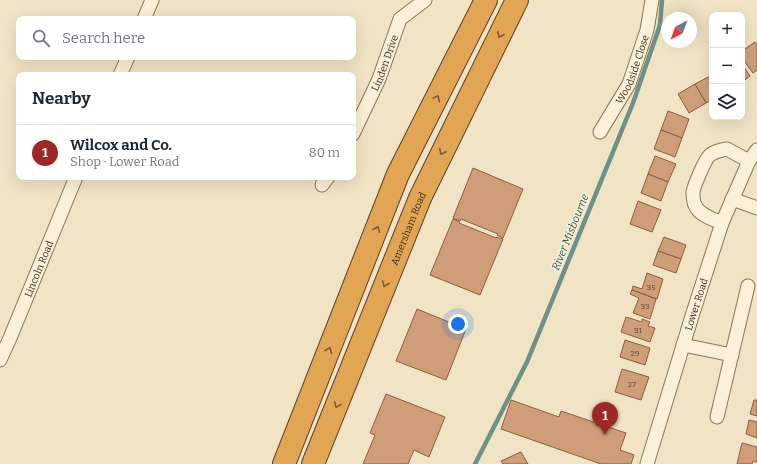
<!DOCTYPE html>
<meta charset="utf-8">
<style>
:root{--surface:#fff;--page:#f6f6f7;--text:#1f2937;--muted:#747a83;--line:#e0e1e3;--accent:#9d2827}
body{margin:0;font-family:Bitter,serif;background:var(--page);color:var(--text)}
.controls{position:absolute;right:12px;top:12px;display:grid;overflow:hidden;border-radius:8px;box-shadow:0 4px 16px #0002}
.controls button{width:36px;height:36px;display:grid;place-items:center;padding:0;border:0;border-bottom:1px solid var(--line);background:var(--surface);color:var(--text);font:20px sans-serif}
.compass{position:absolute;left:661px;top:12px;width:36px;height:36px;border-radius:50%;background:var(--surface);box-shadow:0 4px 16px #0002;rotate:221deg}
.you{position:absolute;left:458px;top:324px;width:14px;height:14px;margin:-10px;border:3px solid #fff;border-radius:50%;background:#1a73e8;box-shadow:0 0 0 6px #1a73e833}
.badge{display:grid;place-items:center;width:26px;height:26px;border-radius:50%;background:var(--accent);color:#fff;font-size:13px;font-weight:700}
.pin{position:absolute;translate:-50% -33px;filter:drop-shadow(0 1px 2px #0008)}
.pin::after{content:'';position:absolute;top:21px;width:14px;height:12px;background:inherit;clip-path:polygon(0 0,100% 0,50% 100%)}
.list{margin:0;padding:0;list-style:none}
h2{display:flex;justify-content:space-between;align-items:center;height:52px;margin:0;padding:0 16px;font-size:17px}
h2 small{font-size:13px;font-weight:400;color:var(--muted)}
.list li{display:grid;grid-template-columns:26px 1fr auto;gap:12px;align-items:center;box-sizing:border-box;height:56px;padding:0 16px;border-top:1px solid var(--line)}
.list b{display:block;font-size:15px;white-space:nowrap}
.list p{margin:0;font-size:13px;white-space:nowrap;color:var(--muted)}
.list em{font-size:13px;font-style:normal;color:var(--muted)}
.icon{flex:none;width:22px;height:22px;fill:none;stroke:currentColor;stroke-width:2;stroke-linecap:round;stroke-linejoin:round}
.map{position:relative;flex:none;width:757px;height:464px;overflow:hidden}
.search{position:absolute;background:var(--surface);box-shadow:0 4px 16px #0002;left:16px;top:16px;width:340px;height:44px;display:flex;align-items:center;gap:10px;box-sizing:border-box;padding:0 14px;border-radius:8px;color:var(--muted);font-size:15px}
.panel{position:absolute;background:var(--surface);box-shadow:0 4px 16px #0002;left:16px;top:72px;width:340px;height:108px;border-radius:8px}
.map>svg:first-child{display:block}
.lines{fill:none;stroke-linecap:round;stroke-linejoin:round}
.stream{stroke:#6c9289;stroke-width:4.5}
.building{fill:#cf9e79;stroke:#8c5f3f}
.street-casing{stroke:#8c755a;stroke-width:15}
.highway-casing{stroke:#59432e;stroke-width:24}
.street{stroke:#faf1d8;stroke-width:13}
.highway{stroke:#e2a553;stroke-width:22}
.oneway{stroke:#7e5d33}
.labels{text-anchor:middle;stroke-width:3.5;stroke-linejoin:round;paint-order:stroke}
.number-label{font-size:8px;fill:#604935}
.street-label{font-size:10px;fill:#3b2d1e;stroke:#f7eed4}
.water-label{font-size:11px;font-style:italic;fill:#2d5b59;stroke:#f7eed4}
</style>
<div class="map">
<svg width="757" height="464" viewBox="0 0 757 464">
<rect width="100%" height="100%" fill="#f0e4c4"/>
<g class="lines">
<!-- stream -->
<polyline class="stream" points="475,464 527,362 633,103 660,25 662,0"/>
</g>
<!-- building -->
<g class="building">
<polygon points="755,42 757,45 757,70 753,73 742,58 742,51"/>
<polygon points="742,64 750,76 742,82"/>
<polygon points="712,75 712,100 706,103 695,84"/>
<polygon points="695,84 706,103 689,113 678,94"/>
<polygon points="668,111 689,119 682,138 661,130"/>
<polygon points="661,130 682,138 675,157 654,149"/>
<polygon points="655,156 676,164 668,182 648,174"/>
<polygon points="473,168 523,189 503,238 497,235 498,234 461,219 460,221 453,218"/>
<polygon points="648,174 668,182 661,201 641,193"/>
<polygon points="638,201 661,210 652,232 630,224"/>
<polygon points="453,219 460,222 459,223 496,238 496,237 503,239 480,295 430,275"/>
<polygon points="664,237 686,245 681,259 658,251"/>
<polygon points="658,251 681,259 676,273 653,265"/>
<polygon points="647,273 663,279 657,299 632,290 633,286 642,289"/>
<polygon points="632,290 656,299 650,319 633,313 639,298 630,294"/>
<polygon points="417,309 466,329 446,380 396,361"/>
<polygon points="626,317 642,322 642,319 650,322 648,326 655,328 650,342 621,332"/>
<polygon points="625,340 650,348 645,365 620,357"/>
<polygon points="622,369 649,377 641,400 615,392"/>
<polygon points="386,394 445,417 429,457 414,450 408,464 363,464 375,435 370,433"/>
<polygon points="511,400 559,417 561,411 626,433 620,450 634,455 631,464 601,464 501,429"/>
<polygon points="754,400 757,400 757,416 750,414"/>
<polygon points="749,420 757,422 757,438 746,434"/>
<polygon points="742,443 757,447 757,462 753,461 752,464 737,464"/>
<polygon points="521,452 528,464 503,464 501,461"/>
</g>
<g class="lines">
<defs>
<g id="street">
<polyline points="144,19 152,0"/>
<polyline points="120,75 128,57"/>
<path id="s1" d="M600,132L629,84L647,30L652,0"/>
<path id="s2" d="M353,134L379,79L400,19L425,0"/>
<polyline points="322,185 328,177"/>
<polyline points="732,199 757,208"/>
<path d="M722,223C713,219 701,216 696,207C693,203 693,197 693,192C694,186 705,159 710,155C715,151 721,150 727,149L749,161"/>
<polyline points="683,345 732,355"/>
<path id="s3" d="M0,360L10,338L76,177"/>
<polyline points="717,417 748,286"/>
<path id="s4" d="M647,464L692,316L722,223L749,161L757,150"/>
</g>
<g id="highway">
<polyline points="284,464 398,174 486,0"/>
<path id="s5" d="M313,464L420,198L517,0"/>
</g>
</defs>
<!-- street casing -->
<use href="#street" class="street-casing"/>
<!-- highway casing -->
<use href="#highway" class="highway-casing"/>
<!-- street -->
<use href="#street" class="street"/>
<!-- highway -->
<use href="#highway" class="highway"/>
</g>
<!-- one-way arrows -->
<defs><path id="oneway-chevron" d="M-2-3.5L2.5 0L-2 3.5" fill="none" stroke-width="1.6" stroke-linecap="round" stroke-linejoin="round"/></defs>
<g class="oneway">
<use href="#oneway-chevron" transform="translate(500 35) rotate(116)"/>
<use href="#oneway-chevron" transform="translate(437 98) rotate(-63)"/>
<use href="#oneway-chevron" transform="translate(442 152) rotate(116)"/>
<use href="#oneway-chevron" transform="translate(377 229) rotate(-68)"/>
<use href="#oneway-chevron" transform="translate(385 284) rotate(112)"/>
<use href="#oneway-chevron" transform="translate(329 350) rotate(-68)"/>
<use href="#oneway-chevron" transform="translate(337 405) rotate(112)"/>
</g>
<g class="labels">
<!-- number labels -->
<g class="number-label">
<text x="651" y="290">35</text>
<text x="645" y="309">33</text>
<text x="638" y="333">31</text>
<text x="635" y="356">29</text>
<text x="632" y="387">27</text>
</g>
<!-- street labels -->
<g class="street-label">
<text dy="4" stroke="none"><textPath href="#s2" startOffset="78">Linden Drive</textPath></text>
<text dy="4" stroke="none"><textPath href="#s1" startOffset="71">Woodside Close</textPath></text>
<text dy="4" stroke="none"><textPath href="#s5" startOffset="254">Amersham Road</textPath></text>
<text dy="4" stroke="none"><textPath href="#s3" startOffset="99">Lincoln Road</textPath></text>
<text dy="4" stroke="none"><textPath href="#s4" startOffset="167">Lower Road</textPath></text>
</g>
<!-- water labels -->
<g class="water-label">
<text transform="translate(570 232) rotate(-68)" y="4">River Misbourne</text>
</g>
</g>
</svg>
<div class="controls">
<button>+</button>
<button>−</button>
<button><svg class="icon" aria-label="layers" viewBox="0 0 24 24"><path d="M12 4l9 5-9 5-9-5zM3 14l9 5 9-5"/></svg></button>
</div>
<svg class="compass" viewBox="-18 -18 36 36"><path d="M0-13l5 13h-10z" fill="#e53935"/><path d="M0 13l5-13h-10z" fill="#747a83"/></svg>
<div class="you"></div>
<div class="pin badge" style="left:605px;top:435px">1</div>
<div class="search"><svg class="icon" aria-label="search" viewBox="0 0 24 24"><circle cx="10" cy="10" r="6"/><path d="M15 15l6 6"/></svg>Search here</div>
<section class="panel">
<h2>Nearby<small></small></h2>
<ul class="list">
<li><span class="badge">1</span><div><b>Wilcox and Co.</b><p>Shop · Lower Road</p></div><em>80 m</em></li>
</ul>
</section>
</div>
